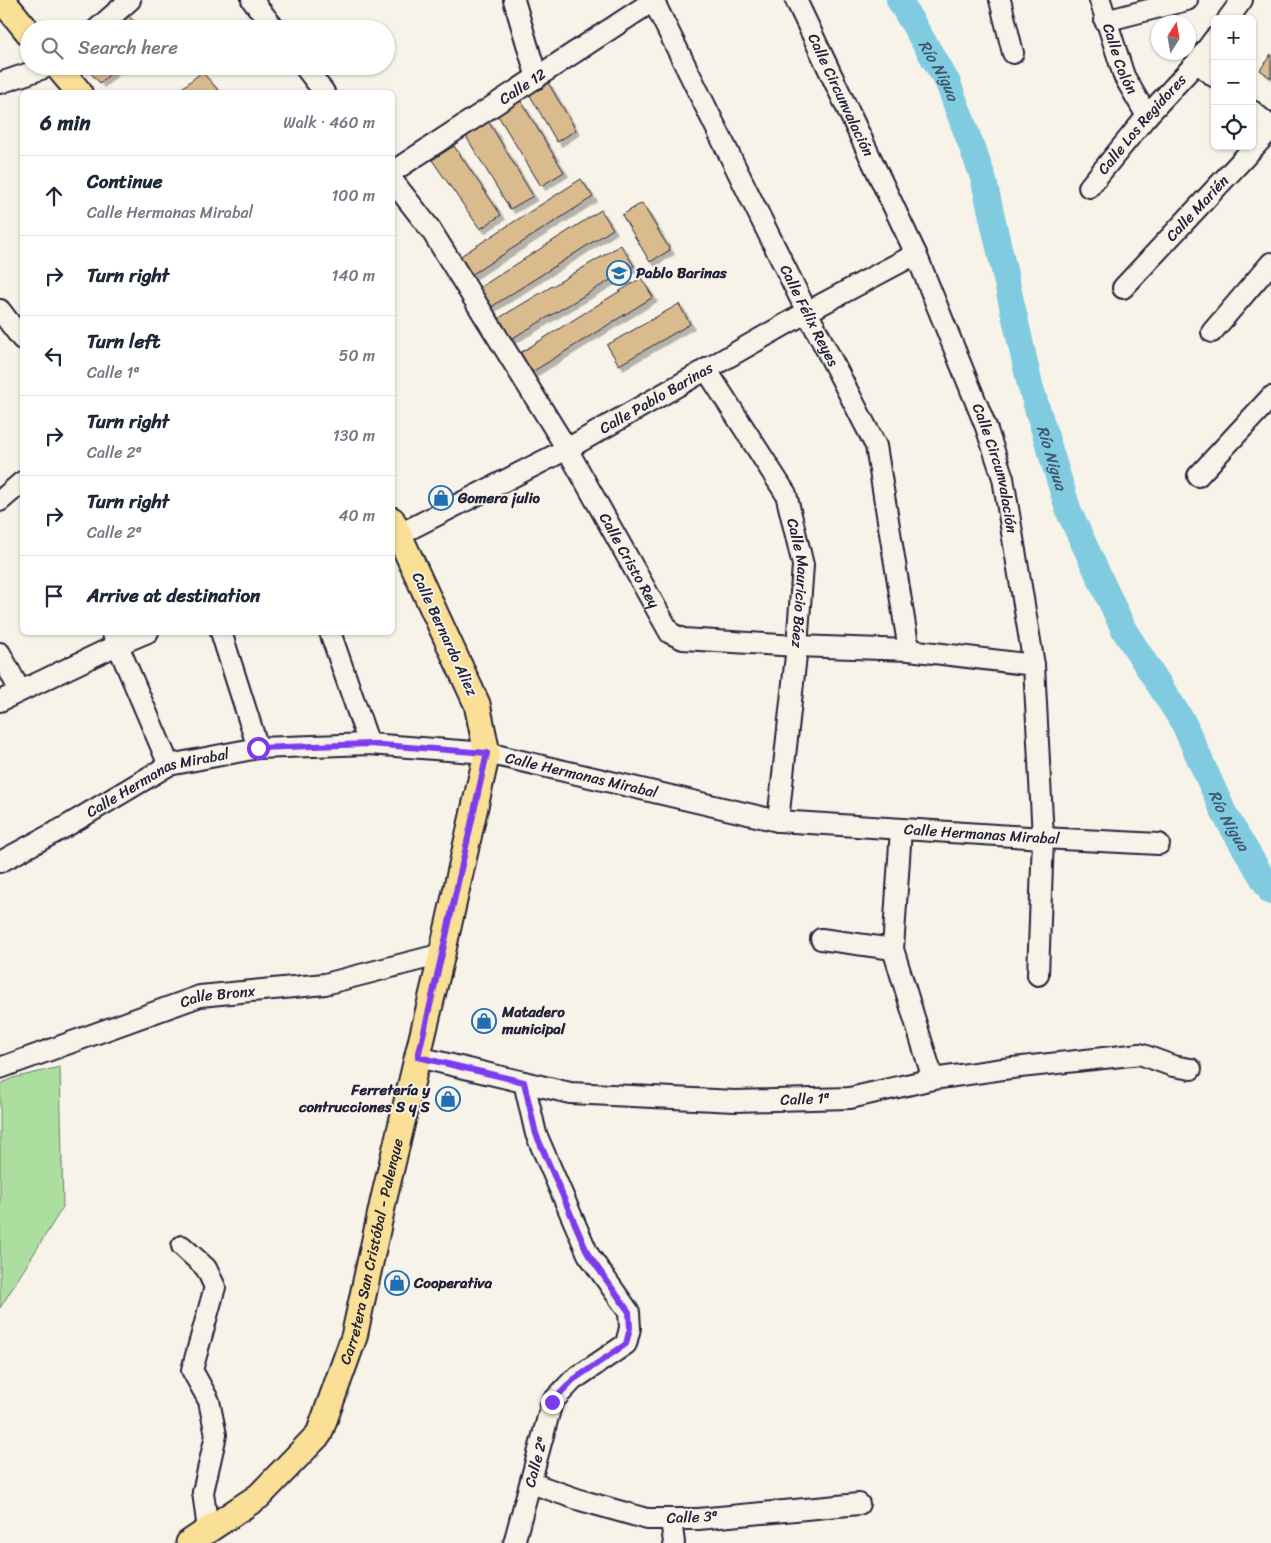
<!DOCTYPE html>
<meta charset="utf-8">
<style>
:root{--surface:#fff;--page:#f2f2f3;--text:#1f2937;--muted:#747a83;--line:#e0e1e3}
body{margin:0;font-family:Sriracha,sans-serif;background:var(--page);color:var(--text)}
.controls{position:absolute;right:15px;top:15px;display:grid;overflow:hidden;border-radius:8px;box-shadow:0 1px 4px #0004}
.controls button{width:45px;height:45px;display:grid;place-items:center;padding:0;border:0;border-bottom:1px solid var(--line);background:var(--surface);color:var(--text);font:25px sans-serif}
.compass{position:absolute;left:1151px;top:15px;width:45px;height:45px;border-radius:50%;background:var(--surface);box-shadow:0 1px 4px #0004;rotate:11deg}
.stop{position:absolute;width:15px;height:15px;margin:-11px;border:4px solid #7c3aed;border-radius:50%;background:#fff}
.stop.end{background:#7c3aed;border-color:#fff;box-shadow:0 1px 5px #0008}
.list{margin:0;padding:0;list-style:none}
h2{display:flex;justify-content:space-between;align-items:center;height:65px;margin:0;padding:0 20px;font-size:21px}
h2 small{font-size:16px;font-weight:400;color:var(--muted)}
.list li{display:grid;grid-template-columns:32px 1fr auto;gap:15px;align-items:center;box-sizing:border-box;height:80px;padding:0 20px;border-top:1px solid var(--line)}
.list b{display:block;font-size:19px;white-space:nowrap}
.list p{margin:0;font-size:16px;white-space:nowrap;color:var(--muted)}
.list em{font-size:16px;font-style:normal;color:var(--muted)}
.icon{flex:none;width:28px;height:28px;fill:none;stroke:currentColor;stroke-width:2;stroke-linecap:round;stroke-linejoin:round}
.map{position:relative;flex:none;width:1271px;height:1543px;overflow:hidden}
.search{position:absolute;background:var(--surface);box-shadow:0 1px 4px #0004;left:20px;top:20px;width:375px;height:55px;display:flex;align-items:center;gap:12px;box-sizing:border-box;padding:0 18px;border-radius:28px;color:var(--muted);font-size:19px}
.panel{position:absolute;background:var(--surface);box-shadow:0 1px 4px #0004;left:20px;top:90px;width:375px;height:545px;border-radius:8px}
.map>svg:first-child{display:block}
.green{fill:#acde9f;stroke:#67806d}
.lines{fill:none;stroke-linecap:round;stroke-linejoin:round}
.river{stroke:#81cbe1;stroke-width:26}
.building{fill:#dabb8e;stroke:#22223b;filter:url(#shadow)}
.minor-casing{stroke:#22223b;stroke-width:24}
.major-casing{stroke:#22223b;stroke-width:29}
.minor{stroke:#f7f3e8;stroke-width:20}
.major{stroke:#fadf96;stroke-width:25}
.route{stroke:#7c3aed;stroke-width:6}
.labels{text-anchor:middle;stroke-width:4;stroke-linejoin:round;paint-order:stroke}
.street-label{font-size:15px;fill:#22223b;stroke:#f7f3e8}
.poi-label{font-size:15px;font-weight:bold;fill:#22223b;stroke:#f7f3e8;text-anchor:start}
.water-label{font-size:16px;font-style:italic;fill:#3e556d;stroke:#f7f3e8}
</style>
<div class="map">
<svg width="1271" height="1543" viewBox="0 0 1271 1543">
<defs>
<filter id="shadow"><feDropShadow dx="4.5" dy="4.5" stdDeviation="0" flood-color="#0004"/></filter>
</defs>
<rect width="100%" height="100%" fill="#f7f3e8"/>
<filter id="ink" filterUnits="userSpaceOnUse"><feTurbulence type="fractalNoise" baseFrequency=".02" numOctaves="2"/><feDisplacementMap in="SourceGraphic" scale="10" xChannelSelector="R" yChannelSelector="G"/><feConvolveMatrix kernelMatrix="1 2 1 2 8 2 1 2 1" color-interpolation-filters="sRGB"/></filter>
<g filter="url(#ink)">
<!-- green -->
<polygon class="green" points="60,1067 63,1207 0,1308 0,1084 13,1078"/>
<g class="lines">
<!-- river -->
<path class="river" id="s1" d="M899,0L948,83L983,177L1030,385L1069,512L1124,630L1183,722L1225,815L1271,892"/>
</g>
<!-- building -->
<g class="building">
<polygon points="126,13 141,29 110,29"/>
<polygon points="1271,54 1271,78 1260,70"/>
<polygon points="84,66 119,66 100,83"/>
<polygon points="202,72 220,92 177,92"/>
<polygon points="547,81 576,130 557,142 528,92"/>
<polygon points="520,100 564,172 541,186 497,114"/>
<polygon points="487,119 533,196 510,209 464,133"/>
<polygon points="454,146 501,215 480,229 432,160"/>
<polygon points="581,179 593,197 471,275 459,257"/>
<polygon points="642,203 670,250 650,262 622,215"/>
<polygon points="601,210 613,229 491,307 479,288"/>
<polygon points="621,245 634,266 511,339 499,318"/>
<polygon points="641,278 653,297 532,372 520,353"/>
<polygon points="679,304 690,324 619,365 607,345"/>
</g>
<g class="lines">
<defs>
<g id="minor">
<polyline points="252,0 275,29"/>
<polyline points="514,0 537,78"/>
<path id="s2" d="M653,0L807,312L876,446L909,650"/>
<path id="s3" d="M796,0L916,254L986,427L1003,478L1034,665L1043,838L1038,975"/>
<polyline points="1000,0 1013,53"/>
<path id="s4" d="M1100,0L1124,76L1147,116"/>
<polyline points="1228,19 1242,0"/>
<polyline points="1105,21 1187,0"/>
<polyline points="97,29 130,0"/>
<polyline points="1197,62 1215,77"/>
<polyline points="304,66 324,92"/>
<polyline points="0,83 50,66"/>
<polyline points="1252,111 1271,127"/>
<path id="s5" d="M392,172L653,1"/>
<path id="s6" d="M392,180L431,230L567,449L670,633L683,639L797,646L909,650L1034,665"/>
<path id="s7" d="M1089,187L1147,116L1197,62L1215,38"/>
<path id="s8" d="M1123,288L1271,129"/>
<polyline points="0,310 22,339"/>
<polyline points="1212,332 1271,263"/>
<path id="s9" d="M706,369L786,494L803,565L797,646L778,821"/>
<polyline points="1198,476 1271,397"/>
<polyline points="0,501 22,482"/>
<path id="s10" d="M392,538L567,449L807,312L916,254"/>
<polyline points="221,632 258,748"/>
<polyline points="330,632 369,744"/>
<polyline points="113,634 169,765"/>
<polyline points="0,653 20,691"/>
<polyline points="0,701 117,645 148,632"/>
<polyline points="901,829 893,949 933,1079"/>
<path id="s11" d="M0,862L65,827L169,765L258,748L369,744L487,753L778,821L1043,838L1159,844"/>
<polyline points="821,939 893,949"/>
<polyline points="418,1057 570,1093 735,1101 850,1098 933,1079 1003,1069 1140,1054 1173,1066 1191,1069"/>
<path id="s12" d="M0,1068L200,996L325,984L442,954"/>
<polyline points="182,1246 206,1268 215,1287 192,1370 209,1401 216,1435 203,1492 208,1530"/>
<polyline points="531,1483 580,1500 647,1519 698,1519 859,1504"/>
<polyline points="671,1519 674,1543"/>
<polyline points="514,1543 552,1402 573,1380 626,1344 630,1328 629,1312 588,1254 536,1134 524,1082"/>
</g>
<g id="major">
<polyline points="2,0 29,33"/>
<polyline points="57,66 79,92"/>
<path id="s13" d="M189,1543L259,1496L319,1434L354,1337L384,1198L442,954L487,753L477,704L392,520"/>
</g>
</defs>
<!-- minor casing -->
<use href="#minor" class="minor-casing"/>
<!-- major casing -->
<use href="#major" class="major-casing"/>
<!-- minor -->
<use href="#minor" class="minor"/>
<!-- major -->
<use href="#major" class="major"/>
</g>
</g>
<g class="lines" filter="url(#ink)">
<!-- route -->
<polyline class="route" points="258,748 369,744 487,753 442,954 418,1057 524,1082 536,1134 588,1254 629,1312 630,1328 626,1344 573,1380 552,1402"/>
</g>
<!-- icons -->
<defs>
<symbol id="school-ring" viewBox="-11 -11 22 22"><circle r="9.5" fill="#f7f3e8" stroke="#1f6fb2" stroke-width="1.5"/><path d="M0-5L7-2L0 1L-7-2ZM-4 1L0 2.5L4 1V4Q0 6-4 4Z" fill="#1f6fb2"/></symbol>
<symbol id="shop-ring" viewBox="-11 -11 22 22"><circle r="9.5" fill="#f7f3e8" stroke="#1f6fb2" stroke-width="1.5"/><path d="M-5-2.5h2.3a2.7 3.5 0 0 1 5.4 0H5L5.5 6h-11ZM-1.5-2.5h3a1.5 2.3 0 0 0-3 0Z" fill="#1f6fb2"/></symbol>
</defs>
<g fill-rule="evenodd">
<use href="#school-ring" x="605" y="259" width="28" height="28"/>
<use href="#shop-ring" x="427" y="484" width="28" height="28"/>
<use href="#shop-ring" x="470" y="1007" width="28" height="28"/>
<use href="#shop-ring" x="434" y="1085" width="28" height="28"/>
<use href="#shop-ring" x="383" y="1269" width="28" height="28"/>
</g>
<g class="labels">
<!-- street labels -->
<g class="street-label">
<text dy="5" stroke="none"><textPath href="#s4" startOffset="62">Calle Colón</textPath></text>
<text dy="5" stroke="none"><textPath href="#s5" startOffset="156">Calle 12</textPath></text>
<text dy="5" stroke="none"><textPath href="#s3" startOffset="105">Calle Circunvalación</textPath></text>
<text dy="5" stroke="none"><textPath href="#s7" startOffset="82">Calle Los Regidores</textPath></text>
<text dy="5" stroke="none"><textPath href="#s8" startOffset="109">Calle Marién</textPath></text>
<text dy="5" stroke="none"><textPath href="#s2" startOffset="352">Calle Félix Reyes</textPath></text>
<text dy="5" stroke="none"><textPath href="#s10" startOffset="299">Calle Pablo Barinas</textPath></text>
<text dy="5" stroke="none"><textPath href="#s3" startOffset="510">Calle Circunvalación</textPath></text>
<text dy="5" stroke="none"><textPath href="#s6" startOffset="449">Calle Cristo Rey</textPath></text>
<text dy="5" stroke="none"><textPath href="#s9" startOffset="239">Calle Mauricio Báez</textPath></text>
<text transform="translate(445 634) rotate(65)" y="5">Calle Bernardo Aliez</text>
<text dy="5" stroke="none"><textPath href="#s11" startOffset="612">Calle Hermanas Mirabal</textPath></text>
<text dy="5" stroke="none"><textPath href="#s11" startOffset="178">Calle Hermanas Mirabal</textPath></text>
<text dy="5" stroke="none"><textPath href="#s11" startOffset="1018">Calle Hermanas Mirabal</textPath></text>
<text dy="5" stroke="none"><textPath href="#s12" startOffset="230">Calle Bronx</textPath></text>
<text transform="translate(805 1099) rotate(-2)" y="5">Calle 1ª</text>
<text dy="5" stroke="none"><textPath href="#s13" startOffset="361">Carretera San Cristóbal - Palenque</textPath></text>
<text transform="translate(536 1462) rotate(-75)" y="5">Calle 2ª</text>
<text transform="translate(692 1517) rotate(-2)" y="5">Calle 3ª</text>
</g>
<!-- poi labels -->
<g class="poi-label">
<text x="636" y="278">Pablo Barinas</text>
<text x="458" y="503">Gomera julio</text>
<text x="502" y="1017">Matadero<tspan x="502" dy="17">municipal</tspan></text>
<text x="430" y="1095" text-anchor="end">Ferretería y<tspan x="430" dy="17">contrucciones S y S</tspan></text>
<text x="414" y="1288">Cooperativa</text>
</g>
<!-- water labels -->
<g class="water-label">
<text dy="6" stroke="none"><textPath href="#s1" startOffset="81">Río Nigua</textPath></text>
<text dy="6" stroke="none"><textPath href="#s1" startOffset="486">Río Nigua</textPath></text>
<text dy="6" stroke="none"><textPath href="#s1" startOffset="891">Río Nigua</textPath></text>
</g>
</g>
</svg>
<div class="controls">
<button>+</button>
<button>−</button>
<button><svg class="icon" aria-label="locate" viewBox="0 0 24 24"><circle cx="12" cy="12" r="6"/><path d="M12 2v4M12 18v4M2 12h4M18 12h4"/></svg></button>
</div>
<svg class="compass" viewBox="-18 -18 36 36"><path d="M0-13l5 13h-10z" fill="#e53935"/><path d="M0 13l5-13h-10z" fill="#747a83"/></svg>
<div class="stop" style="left:258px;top:748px"></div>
<div class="stop end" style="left:552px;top:1402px"></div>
<div class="search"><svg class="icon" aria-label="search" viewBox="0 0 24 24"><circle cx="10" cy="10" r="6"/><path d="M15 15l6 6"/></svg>Search here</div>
<section class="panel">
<h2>6 min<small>Walk · 460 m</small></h2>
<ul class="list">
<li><svg class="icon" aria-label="ahead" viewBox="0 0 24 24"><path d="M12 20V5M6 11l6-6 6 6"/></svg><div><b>Continue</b><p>Calle Hermanas Mirabal</p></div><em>100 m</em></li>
<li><svg class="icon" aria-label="right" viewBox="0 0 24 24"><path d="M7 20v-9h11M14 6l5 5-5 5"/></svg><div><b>Turn right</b></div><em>140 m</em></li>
<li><svg class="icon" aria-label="left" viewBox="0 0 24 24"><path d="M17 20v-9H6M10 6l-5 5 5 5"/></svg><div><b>Turn left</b><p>Calle 1ª</p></div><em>50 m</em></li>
<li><svg class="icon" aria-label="right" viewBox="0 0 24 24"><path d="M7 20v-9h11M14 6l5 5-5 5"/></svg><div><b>Turn right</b><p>Calle 2ª</p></div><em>130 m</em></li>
<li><svg class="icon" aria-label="right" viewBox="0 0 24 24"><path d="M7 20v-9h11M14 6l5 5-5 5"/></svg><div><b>Turn right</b><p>Calle 2ª</p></div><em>40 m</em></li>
<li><svg class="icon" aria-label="arrive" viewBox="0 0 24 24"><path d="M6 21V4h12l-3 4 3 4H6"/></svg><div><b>Arrive at destination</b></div></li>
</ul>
</section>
</div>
